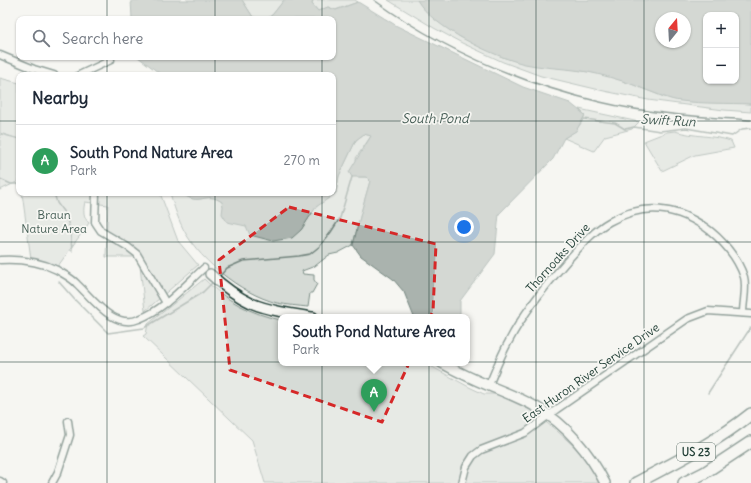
<!DOCTYPE html>
<meta charset="utf-8">
<style>
:root{--surface:#fff;--page:#f2f2f3;--text:#1f2937;--muted:#747a83;--line:#e0e1e3;--accent:#d1495b}
body{margin:0;font-family:Delius,sans-serif;background:var(--page);color:var(--text)}
.controls{position:absolute;right:12px;top:12px;display:grid;overflow:hidden;border-radius:8px;box-shadow:0 1px 3px #0004}
.controls button{width:36px;height:36px;display:grid;place-items:center;padding:0;border:0;border-bottom:1px solid var(--line);background:var(--surface);color:var(--text);font:20px sans-serif}
.compass{position:absolute;left:655px;top:12px;width:36px;height:36px;border-radius:50%;background:var(--surface);box-shadow:0 1px 3px #0004;rotate:18deg}
.you{position:absolute;left:464px;top:227px;width:14px;height:14px;margin:-10px;border:3px solid #fff;border-radius:50%;background:#1a73e8;box-shadow:0 0 0 6px #1a73e833}
.badge{display:grid;place-items:center;width:26px;height:26px;border-radius:50%;background:var(--accent);color:#fff;font-size:13px;font-weight:700}
.pin{position:absolute;translate:-50% -33px;filter:drop-shadow(0 1px 2px #0008)}
.pin::after{content:'';position:absolute;top:21px;width:14px;height:12px;background:inherit;clip-path:polygon(0 0,100% 0,50% 100%)}
.popup{position:absolute;left:278px;top:314px;width:192px;height:52px;box-sizing:border-box;display:grid;place-content:center;border-radius:8px;background:var(--surface);filter:drop-shadow(0 1px 3px #0005);font-size:13px;white-space:nowrap;color:var(--muted)}
.popup b{font-size:15px;color:var(--text)}
.popup::after{content:'';position:absolute;left:50%;top:100%;margin-left:-8px;border:8px solid transparent;border-top-color:var(--surface)}
.list{margin:0;padding:0;list-style:none}
h2{display:flex;justify-content:space-between;align-items:center;height:52px;margin:0;padding:0 16px;font-size:17px}
h2 small{font-size:13px;font-weight:400;color:var(--muted)}
.list li{display:grid;grid-template-columns:26px 1fr auto;gap:12px;align-items:center;box-sizing:border-box;height:72px;padding:0 16px;border-top:1px solid var(--line)}
.list b{display:block;font-size:15px;white-space:nowrap}
.list p{margin:0;font-size:13px;white-space:nowrap;color:var(--muted)}
.list em{font-size:13px;font-style:normal;color:var(--muted)}
.icon{flex:none;width:22px;height:22px;fill:none;stroke:currentColor;stroke-width:2;stroke-linecap:round;stroke-linejoin:round}
.map{position:relative;flex:none;width:751px;height:483px;overflow:hidden}
.search{position:absolute;background:var(--surface);box-shadow:0 1px 3px #0004;left:16px;top:16px;width:320px;height:44px;display:flex;align-items:center;gap:10px;box-sizing:border-box;padding:0 14px;border-radius:8px;color:var(--muted);font-size:15px}
.panel{position:absolute;background:var(--surface);box-shadow:0 1px 3px #0004;left:16px;top:72px;width:320px;height:124px;border-radius:8px}
.map>svg:first-child{display:block}
.green{fill:#d6dbd6;stroke:#7a8c85}
.water{fill:#aab3ae;stroke:#72847d;fill-rule:evenodd}
.lines{fill:none;stroke-linecap:round;stroke-linejoin:round}
.stream{stroke:#72847d;stroke-width:1.5}
.street-casing{stroke:#1f3d34;stroke-width:9}
.secondary-casing{stroke:#1f3d34;stroke-width:12}
.highway-casing{stroke:#1f3d34;stroke-width:14}
.street{stroke:#f6f6f2;stroke-width:6}
.secondary{stroke:#f6f6f2;stroke-width:9}
.highway{stroke:#f6f6f2;stroke-width:11}
.rail{stroke:#1f3d34;stroke-width:1.5}
.marked{fill:none;stroke:#d62828;stroke-width:3;stroke-dasharray:8 5;stroke-linejoin:round}
.grid{fill:none;stroke:#1f3d34;stroke-width:1;stroke-opacity:0.55}
.labels{text-anchor:middle;stroke-width:3.5;stroke-linejoin:round;paint-order:stroke}
.shield{fill:#f6f6f2;stroke:#60746d;stroke-width:1}
.shield-label{font-size:11px;font-weight:bold;fill:#1f3d34}
.park-label{font-size:12px;fill:#445d54;stroke:#f6f6f2}
.street-label{font-size:12px;fill:#1f3d34;stroke:#f6f6f2}
.water-label{font-size:13px;font-style:italic;fill:#425a52;stroke:#f6f6f2}
</style>
<div class="map">
<svg width="751" height="483" viewBox="0 0 751 483">
<rect width="100%" height="100%" fill="#f6f6f2"/>
<filter id="ink" filterUnits="userSpaceOnUse"><feTurbulence type="fractalNoise" baseFrequency=".025" numOctaves="2"/><feDisplacementMap in="SourceGraphic" scale="8" xChannelSelector="R" yChannelSelector="G"/><feConvolveMatrix kernelMatrix="1 2 1 2 8 2 1 2 1" color-interpolation-filters="sRGB"/></filter>
<g filter="url(#ink)">
<!-- green -->
<g class="green">
<polygon points="242,0 284,0 273,14 267,19 253,17"/>
<polygon points="313,0 355,0 358,2 335,10 328,7 318,11 312,4"/>
<polygon points="388,0 417,0 443,25 460,37 505,58 595,73 619,79 664,97 751,104 751,112 724,110 648,100 604,91 541,76 503,62 462,43 434,28"/>
<polygon points="0,78 19,83 19,139 0,133"/>
<path d="M579,109L639,122L632,129L605,136L594,151L564,138C574,133 581,126 585,115Z"/>
<path d="M675,131C694,137 713,135 731,141L734,148L695,155L662,171L644,141L667,132Z"/>
<polygon points="0,134 19,139 19,181 0,190"/>
<path d="M364,134L371,136L356,158L359,177H366L370,181L362,209L353,245L338,253L329,255L315,266L302,271L303,274L314,275V280L317,284L312,293H310L308,307C298,306 287,305 277,303C241,294 194,257 180,222C176,213 173,203 170,193H182C200,208 205,190 222,202L223,206L301,230L316,207L336,193L339,176L356,140Z"/>
<path d="M22,193H160L178,241L198,265L145,311L139,257H106L108,205L85,202C83,210 83,217 89,223L58,266L49,263L31,259Z"/>
<path d="M204,279C225,300 251,314 281,320V363H425L469,387L484,394H498L514,401L529,409L556,430L577,449L584,457L600,483H265L252,440L143,336L146,334L148,324Z"/>
</g>
<!-- water -->
<g class="water">
<polygon points="131,0 242,0 253,17 260,19 132,19"/>
<path d="M284,0H313L312,4L318,11L328,7L336,10L358,2L397,26L523,87L570,103L585,115L576,131L564,138L553,159L499,214L495,254L460,301V317H414L404,292L393,279L361,256L353,245L362,209L370,181L366,177H352L349,172L371,136L364,134L356,140L339,176L336,193L316,207L301,230L292,238L273,241L250,235L246,226L227,222L222,214L223,206L222,202C205,190 200,208 182,193H333V75H162L138,57H333V19H267L273,14Z"/>
<path d="M417,0H751V104C728,103 704,104 681,101C669,100 658,94 646,90C630,83 614,78 597,74C573,68 549,69 525,64C494,57 433,28 417,0ZM706,15H736V81H706ZM661,18H685V42H661Z"/>
</g>
<g class="lines">
<!-- stream -->
<g class="stream">
<polyline points="584,119 615,123 625,129 634,127 660,131 686,128 732,136 742,129 751,128"/>
<polyline points="0,179 11,184 19,184"/>
<polyline points="54,193 57,203 65,214 70,229 72,251"/>
<polyline points="219,277 227,268 243,261 299,256 310,254 320,246 331,232 340,218 352,177"/>
<polyline points="59,282 74,299 108,333 144,328 203,292 213,282"/>
<polyline points="708,393 751,327"/>
</g>
<defs>
<g id="street">
<polyline points="0,55 34,69 54,75"/>
<polyline points="79,75 111,60"/>
<polyline points="96,193 95,222 101,231 128,247 137,254 166,303"/>
<path d="M0,260C19,259 39,261 57,270C63,274 72,278 77,284C93,299 114,330 139,319C165,309 184,286 204,268"/>
<path d="M489,385C495,371 501,355 509,341C524,312 545,286 567,261C580,247 593,231 609,222C642,203 675,206 705,227C721,238 738,258 744,277C747,287 743,302 743,313"/>
<polyline points="0,481 3,483"/>
<polyline points="52,483 58,472 70,435 68,421"/>
<polyline points="462,483 466,467 473,456 481,450 525,433 557,409 687,319 708,311 751,314"/>
</g>
<g id="secondary">
<path d="M210,274C222,285 236,296 251,303C270,311 293,314 313,317"/>
<path d="M442,363C458,372 475,380 492,387C507,393 522,399 536,407C566,424 590,453 605,483"/>
</g>
<g id="highway">
<path d="M636,483C676,462 716,442 751,414"/>
<polyline points="684,483 704,473 751,442"/>
</g>
</defs>
<!-- street casing -->
<use href="#street" class="street-casing"/>
<!-- secondary casing -->
<use href="#secondary" class="secondary-casing"/>
<!-- highway casing -->
<use href="#highway" class="highway-casing"/>
<!-- street -->
<use href="#street" class="street"/>
<!-- secondary -->
<use href="#secondary" class="secondary"/>
<!-- highway -->
<use href="#highway" class="highway"/>
<!-- rail -->
<path class="rail" d="M374,0C442,49 520,83 600,102C649,114 701,117 751,120"/>
</g>
</g>
<!-- marked area -->
<path d="M0 0H751V483H0ZM289,207L436,244L433,311L382,422L230,370L219,260Z" fill="#f6f6f2" fill-opacity=".55" fill-rule="evenodd"/>
<path class="marked" d="M289,207L436,244L433,311L382,422L230,370L219,260Z"/>
<!-- grid -->
<path class="grid" d="M107,0V19M215,0V19M322,0V19M429,0V483M536,0V483M644,0V483M107,57V75M215,57V75M322,57V75M0,121H19M333,121H751M107,193V483M215,193V483M322,193V483M0,242H751M0,362H751"/>
<g class="labels">
<!-- shield labels -->
<rect class="shield" x="677" y="443" width="38" height="18" rx="3"/>
<g class="shield-label">
<text x="696" y="456">US 23</text>
</g>
<!-- park labels -->
<g class="park-label">
<text x="54" y="219">Braun<tspan x="54" dy="14">Nature Area</tspan></text>
</g>
<!-- street labels -->
<g class="street-label">
<text transform="translate(558 258) rotate(-48)" y="4">Thornoaks Drive</text>
<text transform="translate(591 373) rotate(-35)" y="4">East Huron River Service Drive</text>
</g>
<!-- water labels -->
<g class="water-label">
<text x="435" y="123">South Pond</text>
<text transform="translate(668 120) rotate(3)" y="5">Swift Run</text>
</g>
</g>
</svg>
<div class="controls">
<button>+</button>
<button>−</button>
</div>
<svg class="compass" viewBox="-18 -18 36 36"><path d="M0-13l5 13h-10z" fill="#e53935"/><path d="M0 13l5-13h-10z" fill="#747a83"/></svg>
<div class="you"></div>
<div class="pin badge" style="left:374px;top:412px;background:#2e9e5b">A</div>
<div class="popup"><b>South Pond Nature Area</b>Park</div>
<div class="search"><svg class="icon" aria-label="search" viewBox="0 0 24 24"><circle cx="10" cy="10" r="6"/><path d="M15 15l6 6"/></svg>Search here</div>
<section class="panel">
<h2>Nearby<small></small></h2>
<ul class="list">
<li><span class="badge" style="background:#2e9e5b">A</span><div><b>South Pond Nature Area</b><p>Park</p></div><em>270 m</em></li>
</ul>
</section>
</div>
